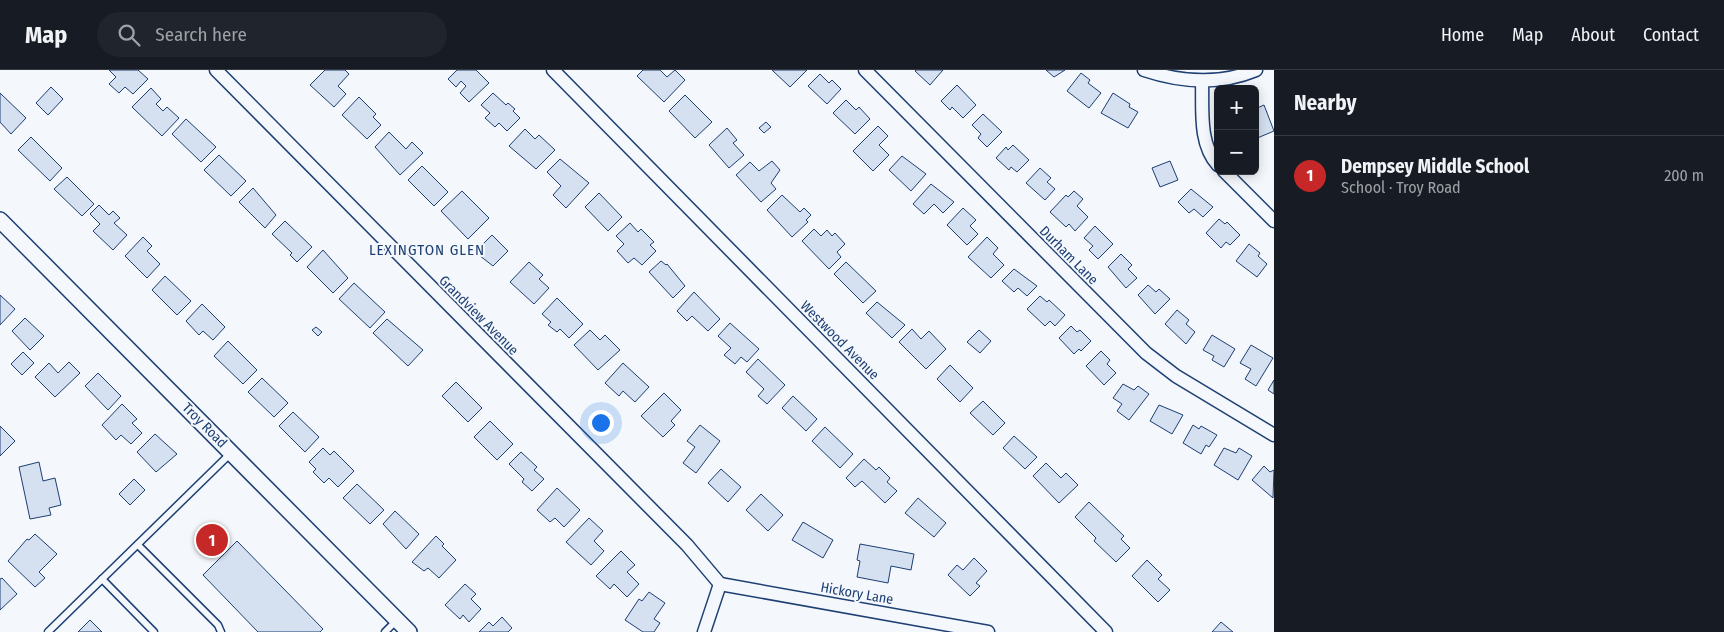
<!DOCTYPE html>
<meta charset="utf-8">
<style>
:root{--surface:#171b24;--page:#20242c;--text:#f1f3f6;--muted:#9ea1a6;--line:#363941;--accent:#c62828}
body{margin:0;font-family:"Fira Sans Condensed",sans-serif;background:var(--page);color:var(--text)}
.controls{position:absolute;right:15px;top:15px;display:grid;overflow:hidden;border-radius:8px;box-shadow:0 2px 12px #0003}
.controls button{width:45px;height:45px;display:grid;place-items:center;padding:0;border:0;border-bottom:1px solid var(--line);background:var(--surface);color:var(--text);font:25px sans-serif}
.you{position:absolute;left:600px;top:352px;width:18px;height:18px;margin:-12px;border:4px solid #fff;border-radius:50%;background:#1a73e8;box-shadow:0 0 0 8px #1a73e833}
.badge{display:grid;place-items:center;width:32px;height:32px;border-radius:50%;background:var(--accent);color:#fff;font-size:16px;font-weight:700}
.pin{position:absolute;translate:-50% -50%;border:2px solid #fff;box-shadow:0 1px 5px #0006}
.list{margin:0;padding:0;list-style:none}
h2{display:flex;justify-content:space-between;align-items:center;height:65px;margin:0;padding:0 20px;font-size:21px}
h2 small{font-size:16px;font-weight:400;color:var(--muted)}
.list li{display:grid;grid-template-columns:32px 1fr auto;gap:15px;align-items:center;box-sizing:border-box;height:80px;padding:0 20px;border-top:1px solid var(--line)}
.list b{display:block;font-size:19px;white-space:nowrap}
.list p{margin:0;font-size:16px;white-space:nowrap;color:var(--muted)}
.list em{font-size:16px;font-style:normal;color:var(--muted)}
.icon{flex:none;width:28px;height:28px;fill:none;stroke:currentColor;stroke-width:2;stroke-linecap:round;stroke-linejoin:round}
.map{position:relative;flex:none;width:1274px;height:562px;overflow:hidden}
header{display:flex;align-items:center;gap:30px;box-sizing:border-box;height:70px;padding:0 25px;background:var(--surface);border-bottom:1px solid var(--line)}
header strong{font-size:24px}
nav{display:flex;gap:28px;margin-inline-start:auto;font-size:18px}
.search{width:350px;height:45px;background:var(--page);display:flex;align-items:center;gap:12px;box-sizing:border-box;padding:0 18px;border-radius:28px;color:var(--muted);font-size:19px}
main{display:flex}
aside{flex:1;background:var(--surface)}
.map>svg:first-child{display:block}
.building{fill:#d5e0f0;stroke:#1d3f73}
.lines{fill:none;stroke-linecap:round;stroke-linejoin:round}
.service-casing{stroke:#1d3f73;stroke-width:9}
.minor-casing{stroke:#1d3f73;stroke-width:15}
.tertiary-casing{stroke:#1d3f73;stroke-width:18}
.service{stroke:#f4f7fb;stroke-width:6}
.minor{stroke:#f4f7fb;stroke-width:12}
.tertiary{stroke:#f4f7fb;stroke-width:15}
.labels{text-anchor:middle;stroke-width:4;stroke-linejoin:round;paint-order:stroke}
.street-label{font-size:14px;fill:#1d3f73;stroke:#f4f7fb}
.neighbourhood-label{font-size:15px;letter-spacing:1px;fill:#1d3f73;stroke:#f4f7fb}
</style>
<header>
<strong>Map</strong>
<div class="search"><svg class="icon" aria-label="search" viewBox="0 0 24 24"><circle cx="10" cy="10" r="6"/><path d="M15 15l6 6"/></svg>Search here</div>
<nav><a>Home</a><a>Map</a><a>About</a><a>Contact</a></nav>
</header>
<main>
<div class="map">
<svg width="1274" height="562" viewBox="0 0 1274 562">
<rect width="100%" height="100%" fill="#f4f7fb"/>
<!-- building -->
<g class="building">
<polygon points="109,0 138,0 148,9 133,24 125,17 119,23 109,14 116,7"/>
<polygon points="325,0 345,0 349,4 338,16 346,24 334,37 310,15"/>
<polygon points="457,0 476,0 489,13 469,32 460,23 466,16 461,11 456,17 448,9"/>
<polygon points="643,0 660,0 667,7 675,0 685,10 664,32 637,6"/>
<polygon points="772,0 807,0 790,17"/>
<polygon points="943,0 930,15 915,1 916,0"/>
<polygon points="1046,0 1065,0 1054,7"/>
<polygon points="1081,3 1090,10 1088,13 1101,23 1089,38 1067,21"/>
<polygon points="820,4 829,13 832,10 841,19 827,34 808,16"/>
<polygon points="957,15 976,35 963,48 952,37 950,40 941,31"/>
<polygon points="51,17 63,29 48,45 36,33"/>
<polygon points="151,18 161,29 156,34 163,41 167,37 179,48 162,66 132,37"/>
<polygon points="0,23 26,48 11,64 0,52"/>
<polygon points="493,23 506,35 508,33 515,39 513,41 520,48 507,61 499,53 495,57 485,48 490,43 481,35"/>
<polygon points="1113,23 1130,34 1129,37 1138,42 1128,58 1101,43"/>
<polygon points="685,25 712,52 695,68 669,41"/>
<polygon points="359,27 376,44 373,47 381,55 367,69 342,45"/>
<polygon points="846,30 856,40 859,37 870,49 855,64 833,43"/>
<polygon points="1264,35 1274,61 1255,69 1255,39"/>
<polygon points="983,44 1002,62 987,77 978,68 981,64 972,55"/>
<polygon points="186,49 216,77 201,92 172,64"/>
<polygon points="766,52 771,57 764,63 759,58"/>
<polygon points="878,56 888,66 879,75 889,85 873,101 853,81"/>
<polygon points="727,58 737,70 733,73 744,85 729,98 709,75"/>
<polygon points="525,59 535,69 539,65 555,80 536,99 509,76"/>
<polygon points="389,62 406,79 412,72 423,83 400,105 375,77"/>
<polygon points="31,67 62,98 50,111 18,80"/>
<polygon points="1013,75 1029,90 1017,102 1011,97 1009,100 996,88 1006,77 1008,80"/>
<polygon points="219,85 246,111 231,126 204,100"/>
<polygon points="902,86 926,104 911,121 889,100"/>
<polygon points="560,89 589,113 566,138 553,125 561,116 547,102"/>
<polygon points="772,91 780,100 771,113 776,119 761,132 736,105 750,92 759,101"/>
<polygon points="1170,91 1178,110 1160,117 1152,98"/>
<polygon points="422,96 448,122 434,136 408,110"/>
<polygon points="1040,98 1051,108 1047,112 1055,119 1045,130 1026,113"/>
<polygon points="67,107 94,134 82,146 54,119"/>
<polygon points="931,114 954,132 943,143 934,134 924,144 913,134"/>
<polygon points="253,118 276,145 265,158 239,132"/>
<polygon points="1191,119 1213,137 1203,147 1194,139 1189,143 1178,132"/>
<polygon points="462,121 489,148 468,169 441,141"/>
<polygon points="1074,121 1083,129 1077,136 1088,147 1075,161 1069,154 1066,157 1050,142 1066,125 1068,127"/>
<polygon points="599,123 622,147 608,161 585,137"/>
<polygon points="782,125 800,142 804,138 811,145 806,150 808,152 792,167 767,140"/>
<polygon points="99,135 109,145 113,141 120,148 114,153 127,165 113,180 93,161 100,154 90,144"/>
<polygon points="963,138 976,150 970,156 978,164 967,175 947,155"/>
<polygon points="1219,149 1225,154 1227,152 1240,165 1230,175 1226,172 1221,178 1206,163"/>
<polygon points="285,151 312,177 297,192 290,185 292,183 272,164"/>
<polygon points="630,153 638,162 641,159 654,172 650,175 656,181 642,195 634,188 628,193 617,181 624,174 616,166"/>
<polygon points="1095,156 1113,174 1098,189 1089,180 1093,176 1084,168"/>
<polygon points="814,159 821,166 827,160 832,166 835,163 845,174 837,182 841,187 829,199 802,171"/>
<polygon points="492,165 508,181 493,196 475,182"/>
<polygon points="143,167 152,176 147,181 160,194 147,208 125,186"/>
<polygon points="987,167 998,178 993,184 1004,195 991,208 968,187"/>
<polygon points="1249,174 1260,183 1258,186 1267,194 1257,207 1236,191"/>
<polygon points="323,180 348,208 333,223 307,197"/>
<polygon points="1121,184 1132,195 1128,199 1137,208 1126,218 1108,197"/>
<polygon points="661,191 666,195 667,194 685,216 673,228 649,202"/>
<polygon points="529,192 543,205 539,209 549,218 534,234 510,212"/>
<polygon points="846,192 876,221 863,233 834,204"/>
<polygon points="1014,199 1037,216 1027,226 1018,218 1014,222 1002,211"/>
<polygon points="165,206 191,231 177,245 152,220"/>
<polygon points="354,213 385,242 370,258 339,229"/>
<polygon points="1148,215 1156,222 1159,219 1170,229 1155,244 1138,225"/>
<polygon points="694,222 720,249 708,261 692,246 687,251 677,241"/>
<polygon points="0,225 15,239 0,255"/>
<polygon points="1040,226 1047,232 1049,230 1065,245 1055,256 1050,251 1045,256 1027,239"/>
<polygon points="557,228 583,254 569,268 560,259 557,262 548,255 551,252 542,244"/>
<polygon points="877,232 905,255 892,268 866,243"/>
<polygon points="202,234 225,257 213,270 203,261 199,265 186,251"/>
<polygon points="1177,240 1189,250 1186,254 1195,262 1186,274 1165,254"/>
<polygon points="25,248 44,266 30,280 12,261"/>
<polygon points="387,249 423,280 408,296 373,263"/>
<polygon points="730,253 759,279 747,292 741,287 735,294 724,285 731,278 718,266"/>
<polygon points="1071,256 1077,262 1080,260 1091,271 1081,281 1079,279 1074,284 1059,268"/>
<polygon points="316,257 322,262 318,266 312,260"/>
<polygon points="912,259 921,269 929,261 946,279 926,299 899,272"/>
<polygon points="590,260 600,270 605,265 620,280 598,300 574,275"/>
<polygon points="979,260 991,271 980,283 967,272"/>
<polygon points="1212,265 1235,279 1224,297 1212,290 1214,286 1203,280"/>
<polygon points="228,271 257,300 243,314 214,286"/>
<polygon points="1251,275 1273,288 1256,316 1245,309 1251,299 1240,293"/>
<polygon points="1101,281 1110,290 1107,294 1116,303 1104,315 1086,296"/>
<polygon points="23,282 34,293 22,305 11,294"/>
<polygon points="758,289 785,315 767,334 758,326 764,319 746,302"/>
<polygon points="69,292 80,303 55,327 35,307 49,293 58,303"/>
<polygon points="623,293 649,317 635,332 623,321 619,326 605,313"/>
<polygon points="950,295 973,318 960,332 937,309"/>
<polygon points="98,303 121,326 108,340 85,316"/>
<polygon points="262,308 288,333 274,347 248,322"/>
<polygon points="1274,310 1274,324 1268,320"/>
<polygon points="456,312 482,338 468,352 442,326"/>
<polygon points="1123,314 1134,320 1138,316 1149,324 1129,350 1117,341 1122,334 1113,328"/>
<polygon points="664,323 681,340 671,351 675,355 663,367 641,346"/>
<polygon points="793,326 817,349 806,361 782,338"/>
<polygon points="983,331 1005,353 993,365 970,343"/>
<polygon points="122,334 137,349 132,353 142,363 131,374 121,365 116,370 102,355"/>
<polygon points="1159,335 1183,345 1172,364 1150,351"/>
<polygon points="293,342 319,367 305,382 279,356"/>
<polygon points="490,351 513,374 497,390 474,367"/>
<polygon points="700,355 720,371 696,403 683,393 695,377 687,371"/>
<polygon points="1193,355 1199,359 1201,356 1217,365 1209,377 1206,375 1201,384 1183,373"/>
<polygon points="0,356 15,371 0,386"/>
<polygon points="825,357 853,384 840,398 812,371"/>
<polygon points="155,364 177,384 156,402 137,382"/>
<polygon points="1014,366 1037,387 1025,399 1003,378"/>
<polygon points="323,378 330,385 334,381 354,401 338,417 329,408 324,413 313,402 316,399 309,392"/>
<polygon points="1224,378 1236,383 1239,378 1252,386 1238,410 1214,395"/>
<polygon points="521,382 537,397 534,400 544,409 532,421 522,412 524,409 509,394"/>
<polygon points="864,389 876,400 879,397 890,408 887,412 897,421 885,433 862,411 855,417 846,408"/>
<polygon points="39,392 43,411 55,408 61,435 49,438 51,445 30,449 19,397"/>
<polygon points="1046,393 1061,408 1066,403 1078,415 1059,433 1033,406"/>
<polygon points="1264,396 1270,402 1274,400 1273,428 1252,410"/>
<polygon points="721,399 741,417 728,432 708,413"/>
<polygon points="134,409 145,420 130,435 119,424"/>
<polygon points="357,414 384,440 370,454 343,428"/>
<polygon points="557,418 580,440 564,457 555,448 550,452 537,440"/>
<polygon points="761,424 783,445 768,461 746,440"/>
<polygon points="918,428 946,453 934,467 905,443"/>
<polygon points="1089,432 1124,466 1121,469 1130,478 1116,492 1094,471 1096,468 1075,447"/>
<polygon points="395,441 419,464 406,479 383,454"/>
<polygon points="589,448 603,461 594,471 604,481 591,495 566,472"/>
<polygon points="803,452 833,470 823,488 792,470"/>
<polygon points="35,464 57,484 39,502 45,508 35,517 8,491 27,469 29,470"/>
<polygon points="436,466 444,474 442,476 456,490 439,508 428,498 424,501 412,492"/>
<polygon points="237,471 323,559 320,562 258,562 203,505"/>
<polygon points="860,474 914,484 911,500 891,496 888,513 857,507 860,491 857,490"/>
<polygon points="621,481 635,495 627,502 639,514 627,527 614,514 610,519 596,506"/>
<polygon points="974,488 987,501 976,513 980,516 970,526 948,505 957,495 963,500"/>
<polygon points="1147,490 1162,505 1158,509 1170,520 1158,532 1132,506"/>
<polygon points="2,508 17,524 0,540 0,509"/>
<polygon points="465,514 476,524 471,529 481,539 469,552 463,545 460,549 445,535"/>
<polygon points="649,522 665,533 654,549 660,553 654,562 643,562 625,550 639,529 642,531"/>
<polygon points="502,547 512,558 508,562 479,562 489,552 493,556"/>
<polygon points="90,550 102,562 78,562"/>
<polygon points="1221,552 1233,562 1212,562"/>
</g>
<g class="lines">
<defs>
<g id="service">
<polyline points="138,475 218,555 221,562"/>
<polyline points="102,509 154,562"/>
<polyline points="48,562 231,383"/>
<polyline points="385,562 397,550"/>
</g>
<g id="minor">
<polyline points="216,0 687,475 720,514"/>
<polyline points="553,0 1106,562"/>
<polyline points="865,0 1146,283 1176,306 1274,365"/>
<path d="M1144,0C1180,12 1220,15 1256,0"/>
<path d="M1202,11C1203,37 1198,74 1218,95"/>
<polyline points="1224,101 1274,151"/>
<polyline points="720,514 988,562"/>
<polyline points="704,562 720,514"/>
</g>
<polyline id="tertiary" points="0,150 409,562"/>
</defs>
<!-- service casing -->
<use href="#service" class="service-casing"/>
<!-- minor casing -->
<use href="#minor" class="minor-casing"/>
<!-- tertiary casing -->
<use href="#tertiary" class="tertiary-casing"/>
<!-- service -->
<use href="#service" class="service"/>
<!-- minor -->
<use href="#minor" class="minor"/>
<!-- tertiary -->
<use href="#tertiary" class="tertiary"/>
</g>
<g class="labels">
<!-- street labels -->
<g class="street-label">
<text transform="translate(1069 185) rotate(45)" y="5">Durham Lane</text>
<text transform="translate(479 245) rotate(45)" y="5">Grandview Avenue</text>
<text transform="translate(840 270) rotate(45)" y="5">Westwood Avenue</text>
<text transform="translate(205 355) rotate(45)" y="5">Troy Road</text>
<text transform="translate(857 523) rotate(10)" y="5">Hickory Lane</text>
</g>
<!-- neighbourhood labels -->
<g class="neighbourhood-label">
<text x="427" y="185">LEXINGTON GLEN</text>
</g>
</g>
</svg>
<div class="controls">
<button>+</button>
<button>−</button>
</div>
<div class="you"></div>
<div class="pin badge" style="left:212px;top:470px">1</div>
</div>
<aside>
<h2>Nearby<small></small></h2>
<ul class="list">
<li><span class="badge">1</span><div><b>Dempsey Middle School</b><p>School · Troy Road</p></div><em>200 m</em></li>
</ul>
</aside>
</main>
